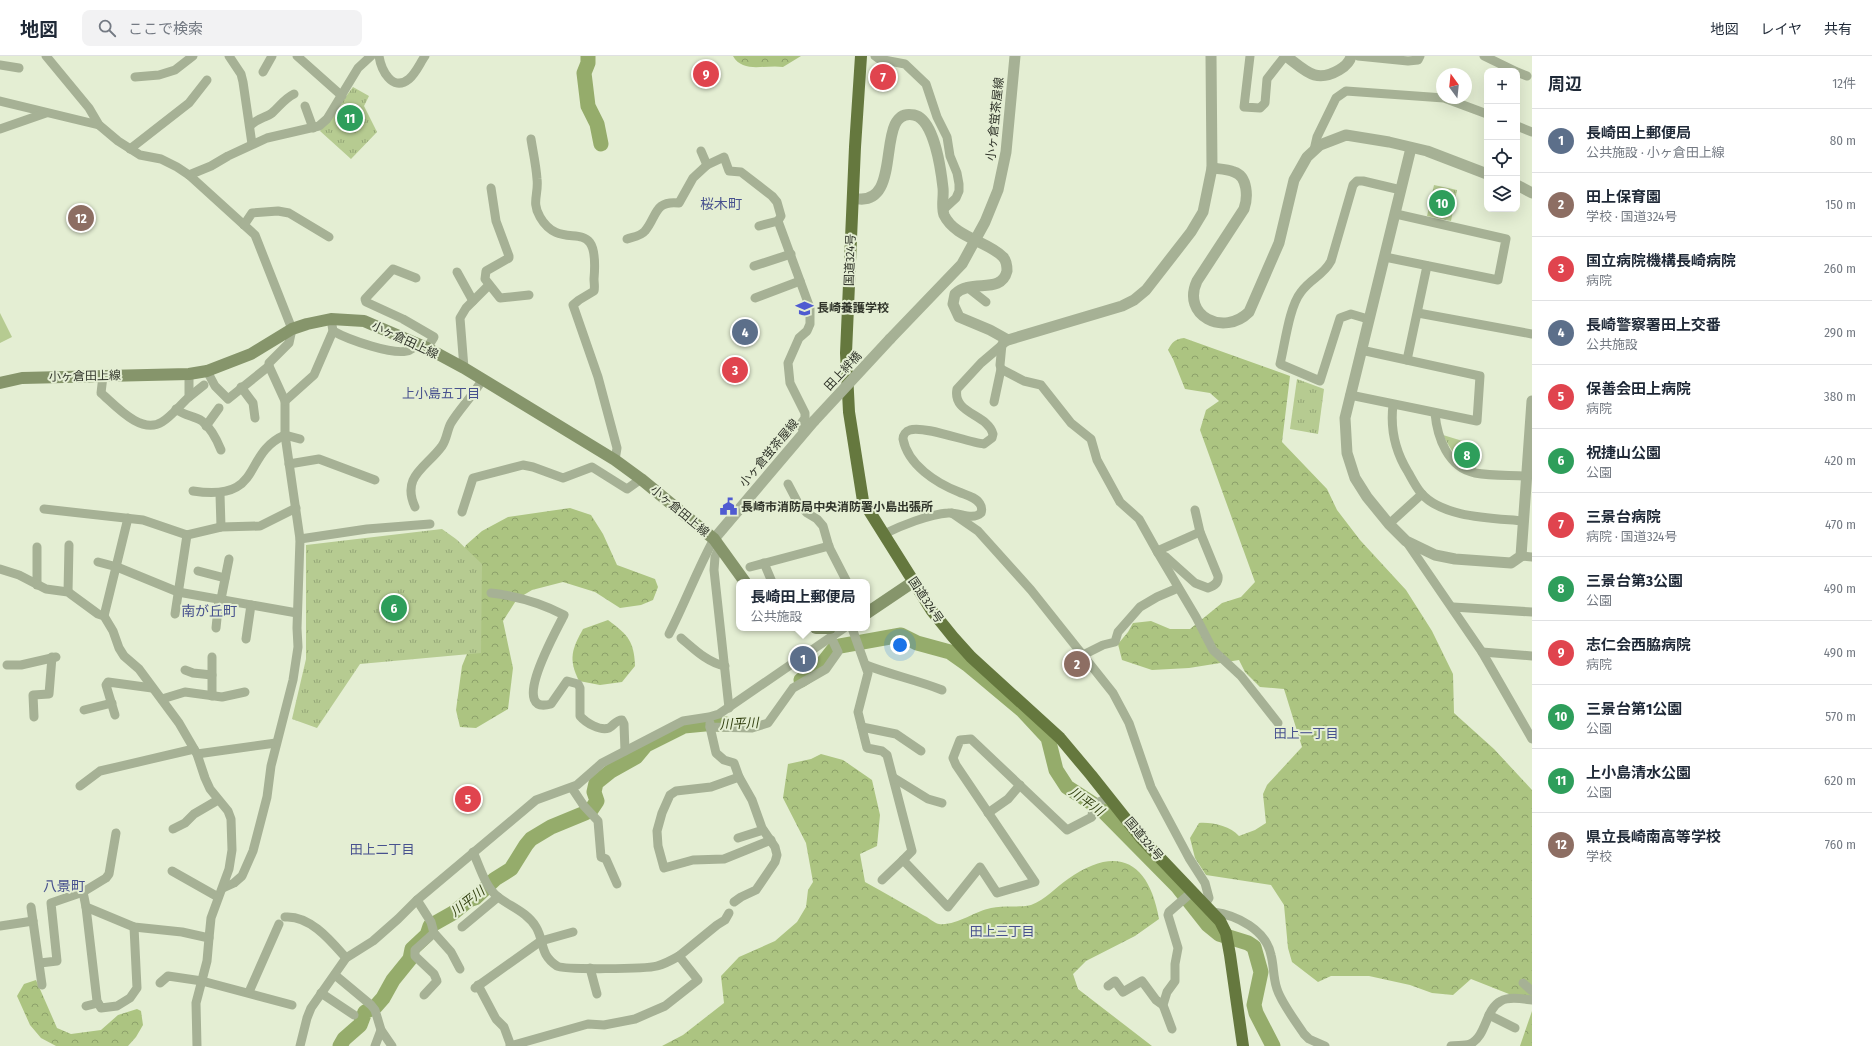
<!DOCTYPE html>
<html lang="ja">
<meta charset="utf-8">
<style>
:root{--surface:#fff;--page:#f2f2f3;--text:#1f2937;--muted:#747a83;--line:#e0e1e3;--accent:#b45309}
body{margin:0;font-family:"Fira Sans Condensed","Noto Sans JP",sans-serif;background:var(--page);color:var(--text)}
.controls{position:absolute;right:12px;top:12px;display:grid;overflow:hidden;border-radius:8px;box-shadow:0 4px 16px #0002}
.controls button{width:36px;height:36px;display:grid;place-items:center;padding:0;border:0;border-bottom:1px solid var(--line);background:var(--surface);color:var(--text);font:20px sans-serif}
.compass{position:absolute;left:1436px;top:12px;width:36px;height:36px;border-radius:50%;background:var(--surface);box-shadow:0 4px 16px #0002;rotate:345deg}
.you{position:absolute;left:900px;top:589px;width:14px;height:14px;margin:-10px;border:3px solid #fff;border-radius:50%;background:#1a73e8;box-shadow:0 0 0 6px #1a73e833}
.badge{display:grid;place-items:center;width:26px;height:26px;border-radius:50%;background:var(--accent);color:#fff;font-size:13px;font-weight:700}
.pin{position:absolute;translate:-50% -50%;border:2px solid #fff;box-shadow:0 1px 4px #0006}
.popup{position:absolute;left:736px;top:523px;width:134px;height:52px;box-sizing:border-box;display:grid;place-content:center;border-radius:8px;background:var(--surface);filter:drop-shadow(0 1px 3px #0005);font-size:13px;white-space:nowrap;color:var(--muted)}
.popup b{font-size:15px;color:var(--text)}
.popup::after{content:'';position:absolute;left:50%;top:100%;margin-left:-8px;border:8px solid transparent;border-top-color:var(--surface)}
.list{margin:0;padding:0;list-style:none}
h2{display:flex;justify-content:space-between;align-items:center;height:52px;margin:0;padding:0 16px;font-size:17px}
h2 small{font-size:13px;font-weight:400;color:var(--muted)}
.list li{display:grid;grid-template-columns:26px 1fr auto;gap:12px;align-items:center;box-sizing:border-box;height:64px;padding:0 16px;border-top:1px solid var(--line)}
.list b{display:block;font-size:15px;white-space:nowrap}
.list p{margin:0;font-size:13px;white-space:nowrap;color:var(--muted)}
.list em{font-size:13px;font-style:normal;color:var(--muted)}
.icon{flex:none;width:22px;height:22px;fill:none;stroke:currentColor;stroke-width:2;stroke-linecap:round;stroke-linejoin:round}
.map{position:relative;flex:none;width:1532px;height:990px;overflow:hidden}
header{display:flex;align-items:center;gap:24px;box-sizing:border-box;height:56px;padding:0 20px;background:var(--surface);border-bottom:1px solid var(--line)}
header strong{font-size:19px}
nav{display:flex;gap:22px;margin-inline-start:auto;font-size:14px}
.search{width:280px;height:36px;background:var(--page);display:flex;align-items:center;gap:10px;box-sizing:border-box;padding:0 14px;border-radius:8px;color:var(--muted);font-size:15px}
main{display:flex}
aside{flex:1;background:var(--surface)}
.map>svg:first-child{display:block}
.grass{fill:#b6cb91}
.forest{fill:url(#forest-crowns)}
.park{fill:url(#park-tufts)}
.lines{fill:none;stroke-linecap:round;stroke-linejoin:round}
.river{stroke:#95ac6b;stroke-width:15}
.minor{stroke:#a6b195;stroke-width:9}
.tertiary{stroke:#a6b195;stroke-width:11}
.secondary{stroke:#86956b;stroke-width:12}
.trunk{stroke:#65783e;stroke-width:12}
.tertiary-bridge{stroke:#a6b195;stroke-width:11}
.labels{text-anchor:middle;stroke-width:4;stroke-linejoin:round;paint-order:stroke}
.street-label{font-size:12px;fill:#30342a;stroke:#e4eed3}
.poi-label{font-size:12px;font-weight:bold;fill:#30342a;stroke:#e4eed3;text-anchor:start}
.neighbourhood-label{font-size:13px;fill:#47518e;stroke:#e4eed3}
.water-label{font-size:13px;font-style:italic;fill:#324010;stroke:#e4eed3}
.quarter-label{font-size:14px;fill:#47518e;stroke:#e4eed3}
</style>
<header>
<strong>地図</strong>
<div class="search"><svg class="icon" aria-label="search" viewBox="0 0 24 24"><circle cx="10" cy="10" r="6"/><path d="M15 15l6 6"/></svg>ここで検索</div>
<nav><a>地図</a><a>レイヤ</a><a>共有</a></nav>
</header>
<main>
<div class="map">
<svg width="1532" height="990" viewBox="0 0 1532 990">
<defs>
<pattern id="forest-crowns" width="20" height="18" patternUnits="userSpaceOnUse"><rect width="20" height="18" fill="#acc481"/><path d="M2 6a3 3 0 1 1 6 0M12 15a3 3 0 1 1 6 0" fill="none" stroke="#8ca06a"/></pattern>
<pattern id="park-tufts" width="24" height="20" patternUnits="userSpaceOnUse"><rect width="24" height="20" fill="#b6cb91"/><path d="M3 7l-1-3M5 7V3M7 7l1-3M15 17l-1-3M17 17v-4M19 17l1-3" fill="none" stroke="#94a677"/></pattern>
</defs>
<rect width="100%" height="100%" fill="#e4eed3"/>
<!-- grass -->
<polygon class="grass" points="0,257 12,281 0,287"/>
<!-- forest -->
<g class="forest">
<path d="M733,0H801L783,11C766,8 743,18 733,0Z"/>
<path d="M1184,282L1290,320L1282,386L1327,433L1337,454L1360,484L1406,534L1432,575L1453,618L1454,657L1494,693L1532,734V947L1471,923L1453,939L1432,937L1410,929L1369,920H1331L1318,926L1292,906L1288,892L1284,849L1271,829L1206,819L1195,802L1190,782L1199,767C1212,766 1230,770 1239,780L1255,774L1266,767L1263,738L1267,729L1302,691L1284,633L1260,631L1245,616L1239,604L1189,612L1152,614L1122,604L1118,588L1128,576L1133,567L1151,565L1170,573H1190L1222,547L1241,541L1255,526L1200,374L1206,354L1219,345L1210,337L1185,333L1173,303L1168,294C1172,286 1175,283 1184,282Z"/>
<polygon points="570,452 591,459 603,478 617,509 655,523 658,531 653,544 641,549 620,552 595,536 563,526 532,534 517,543 503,565 513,612 508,653 476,672 460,671 456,654 462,610 471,588 458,506 466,489 482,475 508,461"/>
<path d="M608,564C628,579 634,585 635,610L622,626L600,629L579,625C568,603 572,593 583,573Z"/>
<path d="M821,698L843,704L872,724L880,759L877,790L860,798L865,826C885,837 904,848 923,859C928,861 934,867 939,868C956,870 975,855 991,852C1004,849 1018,852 1031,849C1045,844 1056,831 1068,823C1118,788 1149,806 1159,863L1135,880L1086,905L1073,918L1078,933L1152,990H662L683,979L724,947L721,920L739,901L775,885L797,866L806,851L808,834L813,826L806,787L783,742L788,708L811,703Z"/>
<polygon points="36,924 57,972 71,978 101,974 118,959 137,953 141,955 143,969 136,981 128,990 56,990 41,982 30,969 17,940 24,928"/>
<polygon points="1532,955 1532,990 1520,990"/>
</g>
<!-- park -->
<g class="park">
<polygon points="353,31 369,40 364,50 377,76 351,103 320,75"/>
<polygon points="1434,129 1457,134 1451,165 1427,160"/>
<polygon points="1297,323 1324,333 1318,378 1290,373"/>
<path d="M1443,379L1479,390L1476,413C1459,409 1451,394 1443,379Z"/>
<polygon points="442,473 456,483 482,508 481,597 360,608 317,672 292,663 306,603 306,489"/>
</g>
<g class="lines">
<!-- river -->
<g class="river">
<polyline points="588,0 588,7 584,17 588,50 597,68 601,88"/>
<polyline points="801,624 819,612 834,593 840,590 901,579 917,587 950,596 967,608 1022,654 1048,682 1056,714 1067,731 1101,753 1178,831 1208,869 1219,878 1248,887 1254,891 1261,916 1254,949 1256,957 1273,990"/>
<polyline points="340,990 344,983 360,969 365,956 376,950 383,942 393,924 410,903 412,893 427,879 430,870 453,857 469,844 475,842 495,823 511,813 526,789 531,783 551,771 585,757 591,754 597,745 594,736 596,727 611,715 636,701 646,689 684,670 705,668 726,668"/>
</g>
<!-- minor -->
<g class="minor">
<polyline points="46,0 89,52 99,69 118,85 140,99 161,103 177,111 189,119 255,179 292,273 289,287 269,307 269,310"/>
<polyline points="229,0 241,18 243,26 252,88"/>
<polyline points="297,0 342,40"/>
<path d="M379,0C381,13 392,37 409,23C416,17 420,7 425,0"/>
<polyline points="875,0 879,3 905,8 926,28 937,61 947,81 950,100 957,117 959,128 959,135 956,142 943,154"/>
<polyline points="1250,0 1244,51 1260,52 1265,47 1267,23 1285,0"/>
<polyline points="1358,0 1408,5 1418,4 1420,0"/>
<polyline points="1484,0 1515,15"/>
<polyline points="0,9 19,12"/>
<polyline points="263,16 272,0"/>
<polyline points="1517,16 1527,20"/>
<polyline points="135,21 159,19 175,14 193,0"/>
<polyline points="0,45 99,69"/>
<polyline points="305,50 313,72"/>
<path d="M250,70C256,63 265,62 272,57C280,50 284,43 294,38"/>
<polyline points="1517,70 1532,76"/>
<polyline points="0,73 46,57"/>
<path d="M531,83C533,96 536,109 537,123C539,138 531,146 540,161C563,201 600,152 594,223C594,227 595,231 594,235L579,244L573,249L598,321L617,392L615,404"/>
<polyline points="130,93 189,47 207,24"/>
<polyline points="1314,94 1317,81 1336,42 1346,35 1444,42 1487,58"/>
<polyline points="701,95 707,109 724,101 729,115 741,116 772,140 777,146 781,160 778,165 759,170"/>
<polyline points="189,119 211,110 228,100 267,82 319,70 327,63 358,12 371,0"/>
<polyline points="491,132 496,165 509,200 509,202 486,215 485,223 500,242 529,239"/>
<polyline points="778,165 810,252 810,268 807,275 799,282 788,307 790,327 805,357 805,362 800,369 804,375"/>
<polyline points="244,169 252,157 278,155 289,157 329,181"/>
<path d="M627,183C633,181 641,180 645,175C657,161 654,144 679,147L693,122L707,109"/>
<polyline points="1385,201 1498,224 1506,183 1396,158"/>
<polyline points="754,210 791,198"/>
<polyline points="457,216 473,245"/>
<polyline points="416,222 393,213 365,243 366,246 403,263 434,281 427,292"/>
<polyline points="967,231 986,246"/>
<polyline points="755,242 800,225"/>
<polyline points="1418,257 1532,278"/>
<path d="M1368,263L1351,258L1340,262L1320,325L1280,308C1285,288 1289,251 1301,236C1311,222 1323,220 1331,205L1353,129L1357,125H1363L1401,134"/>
<path d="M333,275C347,283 396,301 410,294C413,293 415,290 417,288"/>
<path d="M1002,288L1000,309L1001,313L1024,325L1041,329L1071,367L1091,383L1097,404L1120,446L1139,463L1158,497L1166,501L1195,527L1208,532C1214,530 1219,527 1218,520L1200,476L1195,454"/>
<polyline points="1407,304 1427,210"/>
<polyline points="464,312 460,262 466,252 489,229"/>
<polyline points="207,315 215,330 228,343 269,310 285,345 285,379 300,483 297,572 298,591 293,624 271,710 267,741 253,795 242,820 234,827 223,832"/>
<path d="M103,320L101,337C116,350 141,379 162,366C172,360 180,349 189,341V318"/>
<polyline points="241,331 253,347 255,362"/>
<polyline points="1350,339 1477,365 1480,320 1361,294"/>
<polyline points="189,341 204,329"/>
<polyline points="285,345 314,319 333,275 331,263"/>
<polyline points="994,346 1001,313"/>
<path d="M1393,349C1390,374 1395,395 1408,416C1412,423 1416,431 1421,437C1442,462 1493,462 1523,465"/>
<path d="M176,353C185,360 194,360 202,365C211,372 217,384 221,394"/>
<path d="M1435,357C1437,381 1448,412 1475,417C1492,420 1509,419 1526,420"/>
<polyline points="206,370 219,352"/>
<polyline points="289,408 319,403 375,424"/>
<polyline points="788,428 798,447 807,457 817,463 823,470 829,491 847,526"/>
<path d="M193,435C265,446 241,398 285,379L300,383"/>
<polyline points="220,438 221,471"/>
<path d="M415,451C401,420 426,412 442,390C447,383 447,374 451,367C460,352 473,340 482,324"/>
<polyline points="44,453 143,464 187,479 221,471 260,470 296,452"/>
<polyline points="462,456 473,422 523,409 533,411 563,422 592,411 627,433 641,423"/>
<polyline points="952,457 978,475 1031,534 1113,637 1129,667 1151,731 1189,802 1205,827 1209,842 1205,848"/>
<polyline points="1389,468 1422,438"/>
<path d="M884,478C900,470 930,458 948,457C959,456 972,465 981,457C982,454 982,451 980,448C976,441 966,439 959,436C936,427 908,409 903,383C903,379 906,375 910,374C923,369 967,386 984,388L992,382L993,378C988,358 952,358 957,333L981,307L1008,284"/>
<polyline points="300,483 367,473 430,468"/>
<polyline points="1406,485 1482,596 1532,683"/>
<polyline points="37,491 37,529"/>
<polyline points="719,492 715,501 714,514 729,652"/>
<polyline points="1157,495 1200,476"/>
<polyline points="1158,497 1196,561 1213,594 1241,620 1278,667"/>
<polyline points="1521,500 1532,501"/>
<polyline points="98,506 117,511 178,536 297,557"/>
<polyline points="764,507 772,526"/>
<polyline points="750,511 829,490"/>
<polyline points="0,513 19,519 46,533 68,536 98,558 104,560 113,575 119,592 124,600 139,613 179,667 197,698 205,722 210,733 228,755 231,763 232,794 229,813 211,862 209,882"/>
<polyline points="198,515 225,522"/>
<polyline points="68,536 69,489"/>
<path d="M491,537C517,540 541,547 564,559C558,572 507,660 551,648L567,625L578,628L580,632V660C586,667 600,675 609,672C614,669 616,664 622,664L624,668L625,695"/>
<polyline points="221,543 229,503"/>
<polyline points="1453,551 1532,556"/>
<polyline points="175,558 187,479"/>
<polyline points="104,560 128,462"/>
<polyline points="216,572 219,543"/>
<polyline points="852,572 868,617 858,656 867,692 882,695 887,699 912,795 903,804"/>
<path d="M669,578C685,547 697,514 714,483"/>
<path d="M681,582C694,593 708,607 725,610"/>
<polyline points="246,583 251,549"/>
<polyline points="1482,596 1532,600"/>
<polyline points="1083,599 1103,589 1115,586 1118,576 1140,551 1157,541 1178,532"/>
<polyline points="7,609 21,609 56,601"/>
<path d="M866,609C891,619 917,624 942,634"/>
<polyline points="185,614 193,617 212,619"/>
<polyline points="212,640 212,601"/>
<polyline points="162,643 185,636 222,641 245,636"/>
<polyline points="84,654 112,647"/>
<polyline points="115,659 106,629 108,626 152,632"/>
<polyline points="34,661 33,639 49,638 52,601"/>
<polyline points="710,667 710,671 752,672 768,667 793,632 826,613 838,596 831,581"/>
<polyline points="710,671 716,697 724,704 734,707 739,721 752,744 762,772 775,791 777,799 775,806 756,834 741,841 734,846"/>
<polyline points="862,671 896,678 921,695"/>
<polyline points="197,698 276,687"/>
<polyline points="739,721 711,731 676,735 670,739 662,757 657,775 658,790 664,812 693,804 724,803 771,784"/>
<polyline points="894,722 928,743 942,747"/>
<polyline points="80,730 100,715 194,693"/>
<polyline points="572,732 584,750 598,765 601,801 606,803 617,828"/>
<polyline points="988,757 1008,743 1020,729"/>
<polyline points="173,773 185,767 194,758 218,744"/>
<polyline points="116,777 109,818 106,822 83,836 86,851 134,871 182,876 209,882 207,905 196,947 197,990"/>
<polyline points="738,782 763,774"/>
<path d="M473,796C480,811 485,831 498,841C511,851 527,856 536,871C545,886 539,898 557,910C563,914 646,913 657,910C665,908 672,904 679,900L698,924L665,950L635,963L604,969L588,968L510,990"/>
<polyline points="172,815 218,841"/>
<polyline points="882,824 903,804 948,851 980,811 997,837 1035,826 956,709 953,702 960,684 971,683 1067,774 1092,761 1093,749 1109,741"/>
<polyline points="417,844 431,866 434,877 451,896 460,913"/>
<polyline points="31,851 42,929"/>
<polyline points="86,851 97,945 101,952 117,950 130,942 137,932 134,871"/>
<path d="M1213,856C1237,859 1266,874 1271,899C1274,910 1273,922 1277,933C1281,946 1296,966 1304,978L1309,983L1325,990"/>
<path d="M285,861C310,859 331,885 346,902"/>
<polyline points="0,870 33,865"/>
<polyline points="462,871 498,841"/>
<polyline points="679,900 717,869 725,864 729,857"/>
<polyline points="40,907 57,905 51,847 83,836"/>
<polyline points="590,912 597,938"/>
<polyline points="335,919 371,949 375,954 381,974 392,990"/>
<polyline points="160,927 168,920 202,925 292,949"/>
<polyline points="1523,927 1532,935"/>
<polyline points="478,929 496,963 504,971 511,990"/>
<polyline points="1108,930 1115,925 1123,936 1142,925 1156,944 1163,949"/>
<polyline points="475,932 541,885 573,876"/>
<polyline points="249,936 279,868"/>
<polyline points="321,937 354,959"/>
<polyline points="424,939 437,925 434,918 415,900 415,894 434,877"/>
<polyline points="86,950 98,947"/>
<polyline points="1489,959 1515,972"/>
<polyline points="1172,973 1163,949 1167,936 1175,925 1175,908 1178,892 1168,859 1169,856 1192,836"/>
<polyline points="300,990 307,962 311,952 346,902 373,885 398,863 417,844 536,744 577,729 602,707 683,665 709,661 719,658 844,572"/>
<polyline points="375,990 381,974"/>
<path d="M1451,990C1457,989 1465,990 1470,988C1487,980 1485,953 1501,945C1509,940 1523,943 1532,944"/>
</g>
<!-- tertiary -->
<g class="tertiary">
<path d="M1286,0C1305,14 1315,28 1339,14C1344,11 1350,6 1351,0"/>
<polyline points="1411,92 1345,362 1347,397 1355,422 1367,441 1389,468 1406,485 1435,499 1455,503 1511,507 1521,500 1532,345"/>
<path d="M1212,112C1219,113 1227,113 1234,116C1248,120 1248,142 1244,153L1197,225C1181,260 1224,281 1249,256L1279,187L1294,124L1307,101L1320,89L1346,79L1389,86L1427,95L1487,118"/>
<polyline points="1517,129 1532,137"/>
<path d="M853,142C907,155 872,50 914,59C934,63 941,114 943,132C944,140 941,151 944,159C955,182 988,185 1003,201C1006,204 1007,211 1007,215C1001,239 972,222 955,238L953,248L959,261L990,274L1008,284L1122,250L1134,244L1146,234L1191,176L1203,156L1212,112L1211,0"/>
<polyline points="890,283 962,208 985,166 998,134 1006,96 1015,0"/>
<polyline points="714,483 814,365"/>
</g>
<!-- secondary -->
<g class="secondary">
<polyline points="0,327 22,322 189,318 207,315 251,298 292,273 307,268 331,263 364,265 427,292 464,312 615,404 641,423 714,483 745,526"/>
<polyline points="867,557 913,526"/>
<polyline points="816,572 830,572"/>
</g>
<!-- trunk -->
<polyline class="trunk" points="861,0 855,91 846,297 849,356 863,445 932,555 953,581 971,601 1060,682 1091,719 1141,782 1220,865 1226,877 1230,899 1243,990"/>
<!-- tertiary-bridge -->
<polyline class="tertiary-bridge" points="814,365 890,283"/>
</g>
<!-- icons -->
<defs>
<symbol id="school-bare" viewBox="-9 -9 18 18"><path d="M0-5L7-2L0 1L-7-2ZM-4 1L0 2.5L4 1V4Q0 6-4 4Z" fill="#4f5bd1" stroke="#e4eed3" stroke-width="2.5" paint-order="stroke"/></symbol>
<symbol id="civic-bare" viewBox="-9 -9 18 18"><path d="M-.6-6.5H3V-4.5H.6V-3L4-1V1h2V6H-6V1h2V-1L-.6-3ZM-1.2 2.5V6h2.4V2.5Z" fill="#4f5bd1" stroke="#e4eed3" stroke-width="2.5" paint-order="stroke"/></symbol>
</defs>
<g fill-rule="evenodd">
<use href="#school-bare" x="792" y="240" width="25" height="25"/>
<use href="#civic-bare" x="716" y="438" width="25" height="25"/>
</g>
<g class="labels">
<!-- street labels -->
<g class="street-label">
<text transform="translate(995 63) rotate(-84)" y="4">小ヶ倉蛍茶屋線</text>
<text transform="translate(850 204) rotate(-88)" y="4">国道324号</text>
<text transform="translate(405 284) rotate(25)" y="4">小ヶ倉田上線</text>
<text transform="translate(843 315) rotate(-47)" y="4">田上絆橋</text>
<text transform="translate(85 320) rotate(-1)" y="4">小ヶ倉田上線</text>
<text transform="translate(769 397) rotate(-50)" y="4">小ヶ倉蛍茶屋線</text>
<text transform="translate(680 455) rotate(40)" y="4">小ヶ倉田上線</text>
<text transform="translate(926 544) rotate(56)" y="4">国道324号</text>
<text transform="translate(1144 783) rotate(50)" y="4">国道324号</text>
</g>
<!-- poi labels -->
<g class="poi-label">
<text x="817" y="256">長崎養護学校</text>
<text x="741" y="455">長崎市消防局中央消防署小島出張所</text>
</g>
<!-- neighbourhood labels -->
<g class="neighbourhood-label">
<text x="441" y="342">上小島五丁目</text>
<text x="1306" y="682">田上一丁目</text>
<text x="382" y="798">田上二丁目</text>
<text x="1002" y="880">田上三丁目</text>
</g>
<!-- water labels -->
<g class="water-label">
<text transform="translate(739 667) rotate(-3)" y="5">川平川</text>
<text transform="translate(1087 745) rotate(36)" y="5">川平川</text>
<text transform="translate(467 845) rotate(-38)" y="5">川平川</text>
</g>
<!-- quarter labels -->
<g class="quarter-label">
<text x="721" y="153">桜木町</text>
<text x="209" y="560">南が丘町</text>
<text x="64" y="835">八景町</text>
</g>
</g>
</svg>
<div class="controls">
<button>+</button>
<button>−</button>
<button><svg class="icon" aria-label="locate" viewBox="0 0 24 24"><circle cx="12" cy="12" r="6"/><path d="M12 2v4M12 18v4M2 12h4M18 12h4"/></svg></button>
<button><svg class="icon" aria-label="layers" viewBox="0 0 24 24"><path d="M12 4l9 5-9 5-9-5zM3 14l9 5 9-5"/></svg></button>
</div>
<svg class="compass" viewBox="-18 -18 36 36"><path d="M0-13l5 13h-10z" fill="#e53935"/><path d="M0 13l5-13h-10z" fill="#747a83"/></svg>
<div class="you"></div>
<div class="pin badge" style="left:803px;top:603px;background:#5c6f8a">1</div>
<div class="popup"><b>長崎田上郵便局</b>公共施設</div>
<div class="pin badge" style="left:1077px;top:608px;background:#8d6e63">2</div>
<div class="pin badge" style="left:735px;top:314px;background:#e0444e">3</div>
<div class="pin badge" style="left:745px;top:276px;background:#5c6f8a">4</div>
<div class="pin badge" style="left:468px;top:743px;background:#e0444e">5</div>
<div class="pin badge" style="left:394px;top:552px;background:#2e9e5b">6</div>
<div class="pin badge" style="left:883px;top:21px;background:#e0444e">7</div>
<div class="pin badge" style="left:1467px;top:399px;background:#2e9e5b">8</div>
<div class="pin badge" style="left:706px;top:18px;background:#e0444e">9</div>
<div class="pin badge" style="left:1442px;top:147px;background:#2e9e5b">10</div>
<div class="pin badge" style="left:350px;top:62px;background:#2e9e5b">11</div>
<div class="pin badge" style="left:81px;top:162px;background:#8d6e63">12</div>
</div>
<aside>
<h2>周辺<small>12件</small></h2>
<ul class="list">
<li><span class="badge" style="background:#5c6f8a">1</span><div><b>長崎田上郵便局</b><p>公共施設 · 小ヶ倉田上線</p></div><em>80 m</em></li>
<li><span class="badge" style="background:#8d6e63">2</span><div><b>田上保育園</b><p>学校 · 国道324号</p></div><em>150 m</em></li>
<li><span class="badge" style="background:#e0444e">3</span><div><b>国立病院機構長崎病院</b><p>病院</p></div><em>260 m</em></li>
<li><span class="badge" style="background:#5c6f8a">4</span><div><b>長崎警察署田上交番</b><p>公共施設</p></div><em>290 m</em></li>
<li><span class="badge" style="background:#e0444e">5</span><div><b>保善会田上病院</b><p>病院</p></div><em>380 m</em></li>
<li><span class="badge" style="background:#2e9e5b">6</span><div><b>祝捷山公園</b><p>公園</p></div><em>420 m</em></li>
<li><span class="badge" style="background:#e0444e">7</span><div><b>三景台病院</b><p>病院 · 国道324号</p></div><em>470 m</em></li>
<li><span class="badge" style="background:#2e9e5b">8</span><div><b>三景台第3公園</b><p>公園</p></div><em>490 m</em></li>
<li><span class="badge" style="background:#e0444e">9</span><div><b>志仁会西脇病院</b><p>病院</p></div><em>490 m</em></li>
<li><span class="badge" style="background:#2e9e5b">10</span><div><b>三景台第1公園</b><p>公園</p></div><em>570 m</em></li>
<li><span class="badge" style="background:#2e9e5b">11</span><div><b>上小島清水公園</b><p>公園</p></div><em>620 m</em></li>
<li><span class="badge" style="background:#8d6e63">12</span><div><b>県立長崎南高等学校</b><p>学校</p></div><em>760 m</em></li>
</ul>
</aside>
</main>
